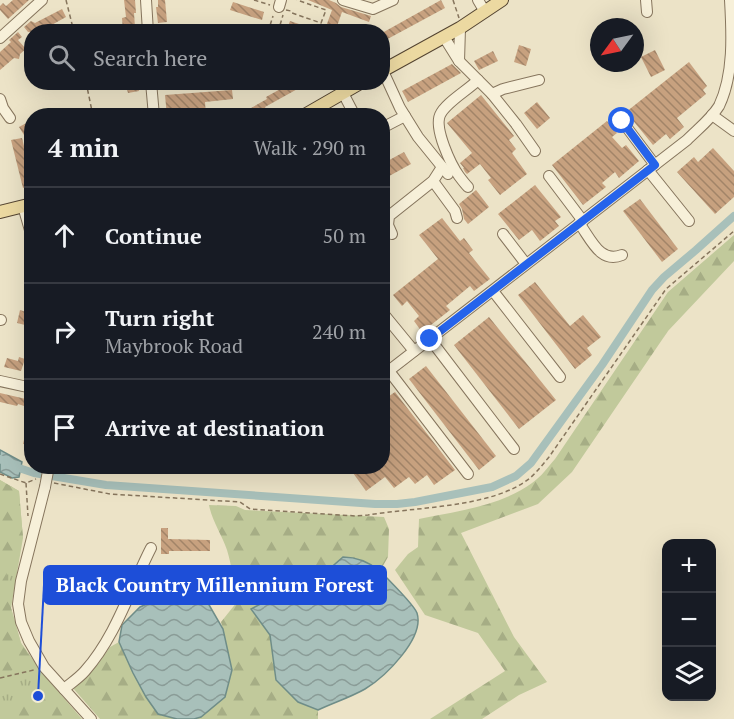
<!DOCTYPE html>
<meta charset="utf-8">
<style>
:root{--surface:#171b24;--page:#20242c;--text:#f1f3f6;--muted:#9ea1a6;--line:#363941}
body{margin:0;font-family:"PT Serif",serif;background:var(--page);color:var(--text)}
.controls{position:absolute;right:18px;bottom:18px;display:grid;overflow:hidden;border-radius:12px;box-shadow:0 6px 24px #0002}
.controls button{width:54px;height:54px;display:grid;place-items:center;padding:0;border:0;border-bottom:2px solid var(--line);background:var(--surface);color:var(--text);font:30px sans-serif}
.compass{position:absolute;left:590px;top:18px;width:54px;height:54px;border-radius:50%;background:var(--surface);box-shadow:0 6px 24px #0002;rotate:237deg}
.stop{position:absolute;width:18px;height:18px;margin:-14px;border:4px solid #2563eb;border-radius:50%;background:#fff}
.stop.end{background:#2563eb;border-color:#fff;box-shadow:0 2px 6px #0008}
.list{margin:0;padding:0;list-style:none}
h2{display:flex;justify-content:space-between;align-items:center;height:78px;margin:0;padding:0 24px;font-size:26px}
h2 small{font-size:20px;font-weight:400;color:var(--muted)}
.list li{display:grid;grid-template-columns:39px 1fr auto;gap:18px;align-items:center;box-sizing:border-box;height:96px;padding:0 24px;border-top:2px solid var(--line)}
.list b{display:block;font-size:22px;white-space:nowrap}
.list p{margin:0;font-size:20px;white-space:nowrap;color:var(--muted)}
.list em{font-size:20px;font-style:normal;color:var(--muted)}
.icon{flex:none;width:33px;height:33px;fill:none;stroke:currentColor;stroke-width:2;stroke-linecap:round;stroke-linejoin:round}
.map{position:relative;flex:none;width:734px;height:719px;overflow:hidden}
.search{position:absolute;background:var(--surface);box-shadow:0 6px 24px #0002;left:24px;top:24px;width:366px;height:66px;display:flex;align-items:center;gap:15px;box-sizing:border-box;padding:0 21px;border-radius:24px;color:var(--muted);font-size:22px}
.panel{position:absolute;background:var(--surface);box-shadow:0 6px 24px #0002;left:24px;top:108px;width:366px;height:366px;border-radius:24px}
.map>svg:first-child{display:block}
.grass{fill:url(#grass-tufts)}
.forest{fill:url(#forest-firs)}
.water{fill:url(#water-waves);stroke:#6f8d88;stroke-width:1.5}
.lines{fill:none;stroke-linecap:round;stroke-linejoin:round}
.canal{stroke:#a8c0ba;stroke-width:8}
.building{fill:url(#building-back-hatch)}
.minor-casing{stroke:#86755d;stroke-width:12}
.major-casing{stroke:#544431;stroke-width:14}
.path{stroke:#86755d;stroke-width:1.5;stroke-dasharray:4.5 3;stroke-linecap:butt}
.minor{stroke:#f7f0d9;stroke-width:10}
.major{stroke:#ecd9a1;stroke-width:12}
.minor-bridge-casing{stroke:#86755d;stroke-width:12;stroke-linecap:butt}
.minor-bridge{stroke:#f7f0d9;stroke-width:10}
.route{stroke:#2563eb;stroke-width:8}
.leader{fill:none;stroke:#1d4ed8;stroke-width:2}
.callout-dot{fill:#1d4ed8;stroke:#f3edd6;stroke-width:2}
.callout{fill:#1d4ed8;stroke:#1d4ed8;stroke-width:2}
.callout-label{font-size:20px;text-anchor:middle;font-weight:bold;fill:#fff}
</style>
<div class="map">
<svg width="734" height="719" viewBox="0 0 734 719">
<defs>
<pattern id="grass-tufts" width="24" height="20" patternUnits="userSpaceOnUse" patternTransform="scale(1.5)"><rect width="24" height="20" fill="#c1c99b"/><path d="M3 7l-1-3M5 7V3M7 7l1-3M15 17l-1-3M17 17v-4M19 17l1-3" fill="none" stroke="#a6ad85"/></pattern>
<pattern id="forest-firs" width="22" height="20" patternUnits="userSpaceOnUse" patternTransform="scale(1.5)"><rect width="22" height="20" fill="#c1c99b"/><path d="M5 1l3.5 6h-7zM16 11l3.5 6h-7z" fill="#a6ad85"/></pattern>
<pattern id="water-waves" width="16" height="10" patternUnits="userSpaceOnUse" patternTransform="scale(1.5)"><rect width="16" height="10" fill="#a8c0ba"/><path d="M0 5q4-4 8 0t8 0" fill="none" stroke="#8a9c97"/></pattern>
<pattern id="building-back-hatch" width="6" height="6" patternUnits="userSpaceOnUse" patternTransform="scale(1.5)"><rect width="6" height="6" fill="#c7a17f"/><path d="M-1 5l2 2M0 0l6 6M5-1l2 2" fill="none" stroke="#a28468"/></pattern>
</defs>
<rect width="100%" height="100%" fill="#ece3c7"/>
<!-- grass -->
<polygon class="grass" points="0,480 19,491 23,538 11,608 21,643 45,676 82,719 0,719"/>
<!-- forest -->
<g class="forest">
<path d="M734,235V261L668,331L572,472L538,504L461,533L514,637L547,682L519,695L482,719H430L505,671L478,633L425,615L395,570L408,554L418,547L419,519C454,512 503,505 532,483C541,477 548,467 555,459L668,292Z"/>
<polygon points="0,480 19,491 23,538 5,561 11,608 21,643 35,665 0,673"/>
<path d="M209,505L236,506L245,510L384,517L389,529L388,557L380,571L375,567L343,557L319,578L282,593L251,609L270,635L276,680L298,702L318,710V719H194L201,717L223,629L221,622L237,602C234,585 232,566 227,550C222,535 212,521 209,505Z"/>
<polygon points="119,642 133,672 158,713 177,719 100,719 72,687 98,664 110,647"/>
<polygon points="42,680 74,719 0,719 0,712"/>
</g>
<!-- water -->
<g class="water">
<polygon points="0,450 22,462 19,477 12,478 0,472"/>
<path d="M343,557C356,557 369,562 380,571C388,579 414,605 417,613C425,638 385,677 365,689C351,697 333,703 318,710L298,702L276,680L270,635L251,609L282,593L319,578Z"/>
<polygon points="201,591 223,629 232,670 225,697 201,717 194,719 177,719 158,714 146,697 133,673 119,642 122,625 140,607 174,592 182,596"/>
</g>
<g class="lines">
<!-- canal -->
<polyline class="canal" points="0,459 16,467 34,473 106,485 375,504 397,504 415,502 492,487 516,476 531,463 602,365 652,290 664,277 696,250 734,216"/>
</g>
<!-- building -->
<g class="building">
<polygon points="13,0 29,0 8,19 0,10 0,6 3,3 6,6"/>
<polygon points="124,0 135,0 136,13 134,13 135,27 132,28 133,32 123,32 122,18 126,17"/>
<polygon points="158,0 165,0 167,22 158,23 156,7 158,7"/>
<polygon points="308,0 329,0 336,3 341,7 371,16 369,22 342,12 335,32 324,32 332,10"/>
<polygon points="441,0 445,8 382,42 382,33"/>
<polygon points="233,2 264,12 262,20 230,10"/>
<polygon points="62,9 66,17 39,32 28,32 24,27 31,21 35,23"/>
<polygon points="290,21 317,30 317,32 295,32 287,29"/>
<polygon points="18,32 22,37 18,40 26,49 20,54 19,59 14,58 0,70 0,52 11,42 9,40"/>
<polygon points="519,45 531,49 526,66 514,62"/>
<polygon points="655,50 665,70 651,77 641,57"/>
<polygon points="493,51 498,61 479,70 474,61"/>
<polygon points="689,62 707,86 703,90 706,94 677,118 684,127 670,139 666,134 653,145 626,112"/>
<polygon points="452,64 461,73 408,102 402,91"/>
<polygon points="125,82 137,82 139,91 128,93"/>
<polygon points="293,82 310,82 265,107 266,109 255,116 237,116 267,99 266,97"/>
<polygon points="232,90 233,99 205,102 206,116 167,116 165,95"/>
<polygon points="481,95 514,136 509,140 516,149 512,153 527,174 500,195 488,180 491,178 480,164 467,174 465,172 463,168 464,168 460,163 472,153 447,123"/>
<polygon points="537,102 550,118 537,129 524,113"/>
<polygon points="56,108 60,116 41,116"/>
<polygon points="32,120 32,131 24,135 19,127"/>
<polygon points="607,121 617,133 612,137 622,148 626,145 639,161 619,178 615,172 602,183 606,187 583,205 552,165"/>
<polygon points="22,138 32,178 32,186 23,188 11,140"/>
<polygon points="713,148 734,171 734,197 715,214 677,172 694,157 698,162"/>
<polygon points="404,152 411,164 382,180 382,164"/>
<polygon points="535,185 561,217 555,221 559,226 540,241 532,230 519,240 498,214"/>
<polygon points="476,190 489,207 468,224 464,219 462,209 459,204"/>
<polygon points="640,199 678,249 662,262 623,211"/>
<polygon points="442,218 460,241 464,238 473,250 469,253 490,279 474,291 470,286 446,306 450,310 422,332 414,321 419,316 407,301 402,306 393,295 438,259 419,235"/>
<polygon points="535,282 570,326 583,315 601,337 587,348 592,355 575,369 518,295"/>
<polygon points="20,310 26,312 25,317 31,319 29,326 17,323"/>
<polygon points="489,317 556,400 519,429 454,345"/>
<polygon points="19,357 25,359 21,371 4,367 7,358 18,361"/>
<polygon points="426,366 496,456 479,470 409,379"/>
<polygon points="395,392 455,470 434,485 427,475 415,484 409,477 394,488 385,477 366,491 348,466 382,466 382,401"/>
<polygon points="0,393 26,399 24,406 18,404 17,406 0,402"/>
<polygon points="29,418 32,419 32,445 23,444"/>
<polygon points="161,528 168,528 168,539 210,540 210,551 169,551 169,554 161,554"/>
</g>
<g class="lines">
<defs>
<g id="minor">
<polyline points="146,0 148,32"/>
<polyline points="343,0 373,9 393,0"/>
<polyline points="478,0 485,12"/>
<polyline points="646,0 647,12"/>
<polyline points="279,7 281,0"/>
<polyline points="444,37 459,61 492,94 516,124 535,151"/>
<polyline points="0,38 42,0"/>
<polyline points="459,61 460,28"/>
<polyline points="383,71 400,108 418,137 448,174"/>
<polyline points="151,82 154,116"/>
<polyline points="343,93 355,116"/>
<polyline points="492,94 503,89 539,80"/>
<polyline points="0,99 3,108 10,118"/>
<polyline points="712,115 734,131"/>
<polyline points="622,121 655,165"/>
<polyline points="382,128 405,116"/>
<polyline points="648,170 689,221"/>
<polyline points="549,176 583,221"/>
<polyline points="433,181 455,211 457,218"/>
<path d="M468,187C465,184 462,180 459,176C451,165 434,129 440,115C445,103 468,90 478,80"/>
<polyline points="23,206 32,237"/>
<path d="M579,223C591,239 600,264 622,255"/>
<polyline points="392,234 388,225 389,216 433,181 442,167"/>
<polyline points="503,234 526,264"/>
<polyline points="493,291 560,377"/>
<polyline points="382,312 414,351"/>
<polyline points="0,320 1,320"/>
<polyline points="430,339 514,449"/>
<polyline points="389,371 468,474"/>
<path d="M382,376L687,140C698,129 711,119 719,106C734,75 732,34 730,0"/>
<polyline points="0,381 32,388"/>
<polyline points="45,487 21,581 18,604 21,622 29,641 44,667 91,719"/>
<path d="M64,689C71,683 79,678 85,671C116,636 130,589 151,548"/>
</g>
<g id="major">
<polyline points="382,71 460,28 502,0"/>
<polyline points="303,116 362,82"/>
<polyline points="0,212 32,204"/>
</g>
</defs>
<!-- minor casing -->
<use href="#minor" class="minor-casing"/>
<!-- major casing -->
<use href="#major" class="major-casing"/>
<!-- path -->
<g class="path">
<polyline points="66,0 74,32"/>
<polyline points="254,0 270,5"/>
<polyline points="453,0 459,18"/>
<polyline points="286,10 291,11 292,13 321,23 326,10 297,0"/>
<polyline points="268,32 273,16"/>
<polyline points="278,32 283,15"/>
<polyline points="86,82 93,116"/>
<polyline points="32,139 29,140 32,149"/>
<polyline points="0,474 26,483 36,479"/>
<polyline points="26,483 28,516"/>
<path d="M54,483L110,494L240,502L250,509L356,516L368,515C415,507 493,508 530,478C537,472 543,464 549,457L666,289L734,231"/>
<polyline points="0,678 34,670"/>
</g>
<!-- minor -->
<use href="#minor" class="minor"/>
<!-- major -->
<use href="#major" class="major"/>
<defs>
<polyline id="minor-bridge" points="45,487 49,466"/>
</defs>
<!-- minor-bridge casing -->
<use href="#minor-bridge" class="minor-bridge-casing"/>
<!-- minor-bridge -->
<use href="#minor-bridge" class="minor-bridge"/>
</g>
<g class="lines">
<!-- route -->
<polyline class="route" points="430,339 655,165 622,121"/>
</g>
<!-- callouts -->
<path class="leader" d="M38 696L44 585"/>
<circle class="callout-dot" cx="38" cy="696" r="6"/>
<rect class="callout" x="44" y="566" width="342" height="38" rx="6"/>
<g class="callout-label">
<text x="215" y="592">Black Country Millennium Forest</text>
</g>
</svg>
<div class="controls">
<button>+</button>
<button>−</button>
<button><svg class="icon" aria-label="layers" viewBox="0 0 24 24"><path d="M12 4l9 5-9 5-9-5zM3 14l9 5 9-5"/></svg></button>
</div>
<svg class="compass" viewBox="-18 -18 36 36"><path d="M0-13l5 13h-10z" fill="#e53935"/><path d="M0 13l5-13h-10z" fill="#9ea1a6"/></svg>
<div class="stop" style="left:622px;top:121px"></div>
<div class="stop end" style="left:430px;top:339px"></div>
<div class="search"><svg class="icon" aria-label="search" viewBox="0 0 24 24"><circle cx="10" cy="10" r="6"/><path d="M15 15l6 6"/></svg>Search here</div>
<section class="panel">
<h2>4 min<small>Walk · 290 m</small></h2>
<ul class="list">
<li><svg class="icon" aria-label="ahead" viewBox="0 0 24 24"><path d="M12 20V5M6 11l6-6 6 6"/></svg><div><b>Continue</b></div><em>50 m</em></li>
<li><svg class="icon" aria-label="right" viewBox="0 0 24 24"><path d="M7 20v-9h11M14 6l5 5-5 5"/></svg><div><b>Turn right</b><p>Maybrook Road</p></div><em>240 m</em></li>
<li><svg class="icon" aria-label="arrive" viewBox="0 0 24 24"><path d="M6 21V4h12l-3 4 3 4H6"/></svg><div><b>Arrive at destination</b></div></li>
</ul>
</section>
</div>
